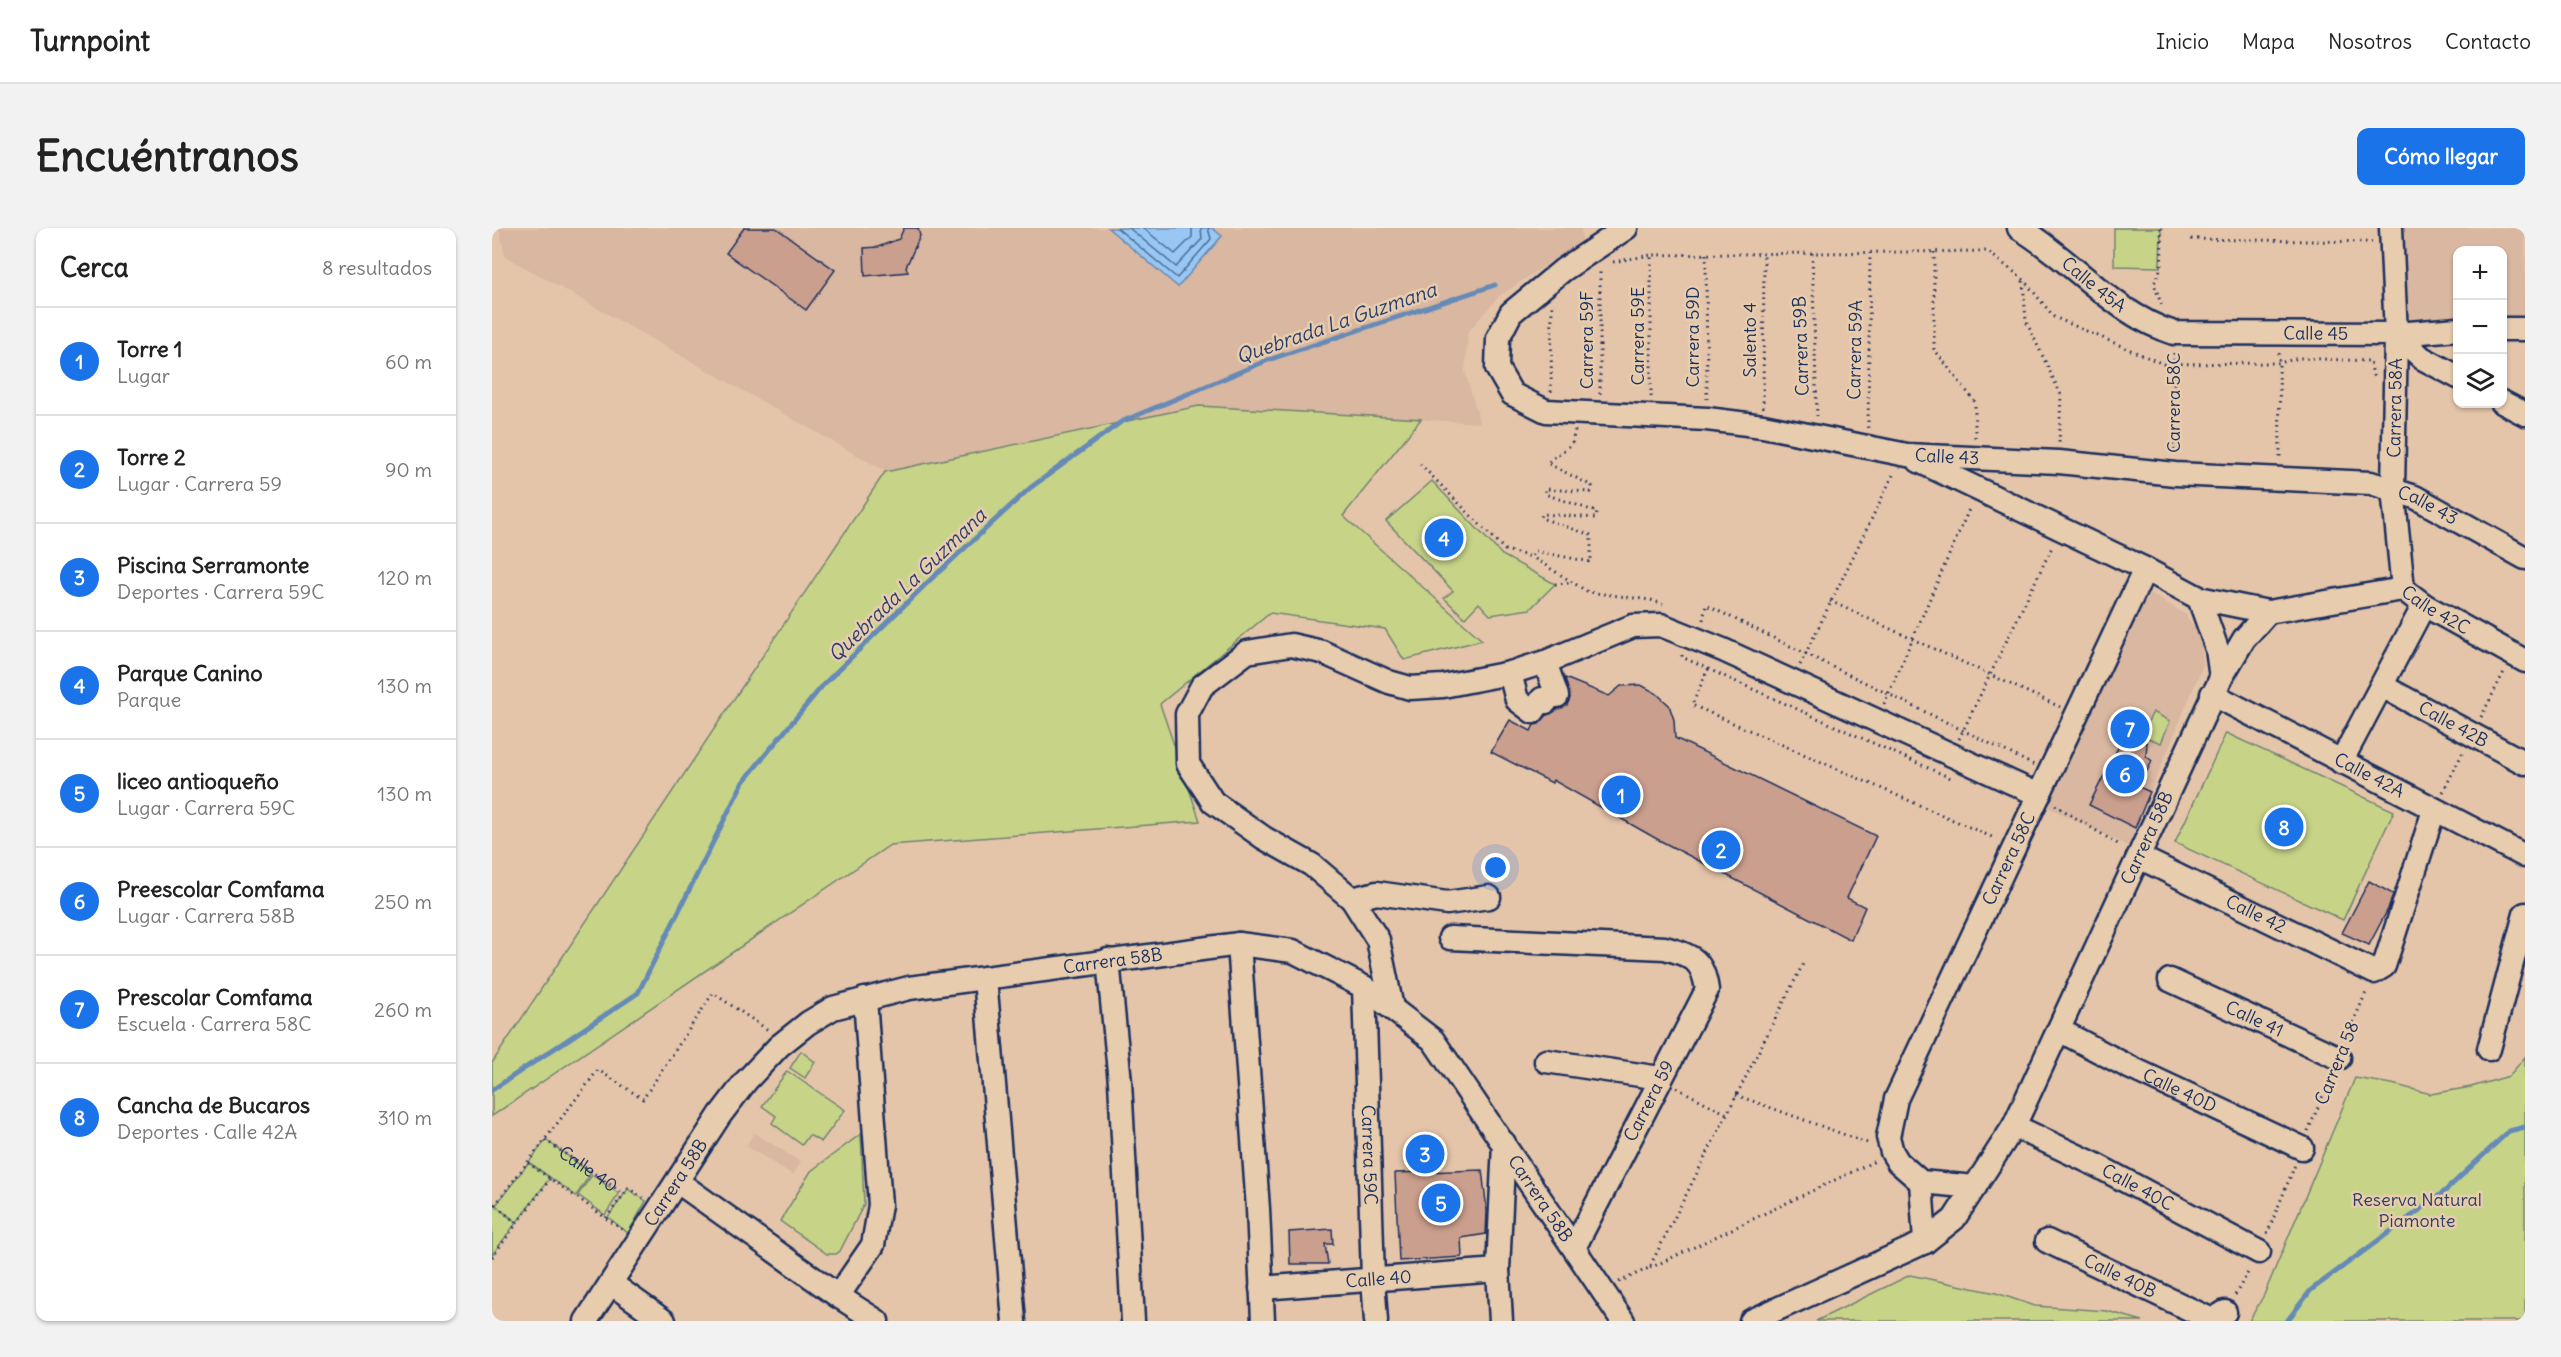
<!DOCTYPE html>
<html lang="es">
<meta charset="utf-8">
<style>
:root{--surface:#fff;--page:#f2f2f2;--text:#222;--muted:#767676;--line:#e0e0e0;--accent:#1a73e8}
body{margin:0;font-family:Delius,sans-serif;background:var(--page);color:var(--text)}
.controls{position:absolute;right:18px;top:18px;display:grid;overflow:hidden;border-radius:12px;box-shadow:0 2px 4px #0004}
.controls button{width:54px;height:54px;display:grid;place-items:center;padding:0;border:0;border-bottom:2px solid var(--line);background:var(--surface);color:var(--text);font:30px sans-serif}
.you{position:absolute;left:1004px;top:640px;width:21px;height:21px;margin:-15px;border:4px solid #fff;border-radius:50%;background:#1a73e8;box-shadow:0 0 0 9px #1a73e833}
.badge{display:grid;place-items:center;width:39px;height:39px;border-radius:50%;background:var(--accent);color:#fff;font-size:20px;font-weight:700}
.pin{position:absolute;translate:-50% -50%;border:3px solid #fff;box-shadow:0 2px 6px #0006}
.list{margin:0;padding:0;list-style:none}
h2{display:flex;justify-content:space-between;align-items:center;height:78px;margin:0;padding:0 24px;font-size:26px}
h2 small{font-size:20px;font-weight:400;color:var(--muted)}
.list li{display:grid;grid-template-columns:39px 1fr auto;gap:18px;align-items:center;box-sizing:border-box;height:108px;padding:0 24px;border-top:2px solid var(--line)}
.list b{display:block;font-size:22px;white-space:nowrap}
.list p{margin:0;font-size:20px;white-space:nowrap;color:var(--muted)}
.list em{font-size:20px;font-style:normal;color:var(--muted)}
.icon{flex:none;width:33px;height:33px;fill:none;stroke:currentColor;stroke-width:2;stroke-linecap:round;stroke-linejoin:round}
.map{position:relative;flex:none;width:2033px;height:1093px;overflow:hidden;border-radius:12px}
header{display:flex;align-items:center;gap:36px;box-sizing:border-box;height:84px;padding:0 30px;background:var(--surface);border-bottom:2px solid var(--line)}
header strong{font-size:28px}
nav{display:flex;gap:33px;margin-inline-start:auto;font-size:21px}
.intro{display:flex;align-items:center;justify-content:space-between;box-sizing:border-box;height:144px;padding:0 36px}
h1{margin:0;font-size:42px}
.button{padding:15px 27px;border-radius:12px;background:var(--accent);color:#fff;font-size:21px;font-weight:700}
main{display:flex;gap:36px;padding:0 36px}
aside{flex:1;background:var(--surface);border-radius:12px;box-shadow:0 2px 4px #0004}
.map>svg:first-child{display:block}
.built{fill:#d9b7a0}
.green{fill:#c7d487;stroke:#718272;stroke-width:1.5}
.water{fill:#98c7f3;stroke:#668ab7;stroke-width:1.5}
.lines{fill:none;stroke-linecap:round;stroke-linejoin:round}
.shore{stroke:#4d6c9a;stroke-width:1.5}
.stream{stroke:#668ab7;stroke-width:5}
.building{fill:#cb9f8e;stroke:#1b2f5e;stroke-width:1.5}
.minor-casing{stroke:#1b2f5e;stroke-width:27}
.path{stroke:#1b2f5e;stroke-width:3;stroke-dasharray:1.5 4.5;stroke-linecap:butt}
.minor{stroke:#e7ccae;stroke-width:22}
.labels{text-anchor:middle;stroke-width:5;stroke-linejoin:round;paint-order:stroke}
.street-label{font-size:18px;fill:#1b2f5e;stroke:#e7ccae}
.park-label{font-size:18px;fill:#2c4062;stroke:#e7ccae}
.water-label{font-size:20px;font-style:italic;fill:#283e6d;stroke:#e7ccae}
</style>
<header>
<strong>Turnpoint</strong>
<nav><a>Inicio</a><a>Mapa</a><a>Nosotros</a><a>Contacto</a></nav>
</header>
<div class="intro"><h1>Encuéntranos</h1><a class="button">Cómo llegar</a></div>
<main>
<aside>
<h2>Cerca<small>8 resultados</small></h2>
<ul class="list">
<li><span class="badge">1</span><div><b>Torre 1</b><p>Lugar</p></div><em>60 m</em></li>
<li><span class="badge">2</span><div><b>Torre 2</b><p>Lugar · Carrera 59</p></div><em>90 m</em></li>
<li><span class="badge">3</span><div><b>Piscina Serramonte</b><p>Deportes · Carrera 59C</p></div><em>120 m</em></li>
<li><span class="badge">4</span><div><b>Parque Canino</b><p>Parque</p></div><em>130 m</em></li>
<li><span class="badge">5</span><div><b>liceo antioqueño</b><p>Lugar · Carrera 59C</p></div><em>130 m</em></li>
<li><span class="badge">6</span><div><b>Preescolar Comfama</b><p>Lugar · Carrera 58B</p></div><em>250 m</em></li>
<li><span class="badge">7</span><div><b>Prescolar Comfama</b><p>Escuela · Carrera 58C</p></div><em>260 m</em></li>
<li><span class="badge">8</span><div><b>Cancha de Bucaros</b><p>Deportes · Calle 42A</p></div><em>310 m</em></li>
</ul>
</aside>
<div class="map">
<svg width="2033" height="1093" viewBox="0 0 2033 1093">
<rect width="100%" height="100%" fill="#e5c5a9"/>
<filter id="ink" filterUnits="userSpaceOnUse"><feTurbulence type="fractalNoise" baseFrequency=".0167" numOctaves="2"/><feDisplacementMap in="SourceGraphic" scale="12" xChannelSelector="R" yChannelSelector="G"/><feConvolveMatrix kernelMatrix="1 2 1 2 8 2 1 2 1" color-interpolation-filters="sRGB"/></filter>
<g filter="url(#ink)">
<!-- built -->
<g class="built">
<polygon points="7,0 1089,0 1090,13 1007,68 976,104 973,144 988,195 707,178 393,243 13,28"/>
<polygon points="1913,0 2033,0 2033,90 2011,90 2010,22 1966,22 1965,90 1915,91"/>
<polygon points="1656,364 1693,386 1708,408 1711,437 1636,618 1555,579"/>
<polygon points="262,905 309,934 301,947 254,918"/>
</g>
<!-- green -->
<g class="green">
<polygon points="1622,0 1669,0 1668,39 1622,38"/>
<polygon points="707,178 929,191 851,288 990,412 912,432 893,401 778,385 668,476 708,593 398,617 0,888 0,835 393,244"/>
<polygon points="940,253 1010,327 1063,356 1038,381 998,387 987,375 973,390 952,370 961,363 894,293"/>
<polygon points="1661,484 1678,493 1669,515 1649,507"/>
<polygon points="1734,505 1902,583 1851,692 1683,615"/>
<polygon points="309,823 323,834 313,850 298,840"/>
<polygon points="2033,829 2033,1093 1757,1093 1772,1067 1863,850 1900,856 1939,866 1979,859 2017,848"/>
<polygon points="295,843 353,882 329,914 317,907 310,917 280,895 284,888 270,878"/>
<polygon points="369,906 372,976 348,1023 344,1026 335,1026 288,993 319,943"/>
<polygon points="54,912 99,945 84,968 37,934"/>
<polygon points="36,935 58,950 25,994 6,980 24,995 0,1027 0,975 4,977"/>
<polygon points="100,947 127,966 113,987 86,967"/>
<polygon points="136,961 154,973 136,1005 116,989"/>
<polygon points="1418,1047 1504,1065 1543,1078 1615,1083 1651,1093 1324,1093"/>
</g>
<!-- water -->
<g class="water">
<polygon points="616,0 720,0 730,8 686,59"/>
<polygon points="943,910 944,941 924,942 922,911"/>
</g>
<g class="lines">
<!-- shore -->
<g class="shore">
<polyline points="625,0 685,50 719,11 716,0"/>
<polyline points="637,0 684,39 710,11 709,0"/>
<polyline points="651,0 683,26 700,9 700,0"/>
</g>
<!-- stream -->
<g class="stream">
<polyline points="0,862 146,765 251,554 331,457 436,354 538,260 629,194 776,132 1003,57"/>
<polyline points="1795,1093 1819,1062 1952,964 2017,903 2033,899"/>
</g>
</g>
<!-- building -->
<g class="building">
<polygon points="252,0 284,0 343,42 314,82 234,25"/>
<polygon points="412,0 426,0 428,8 414,39 416,44 373,48 372,20 386,19 407,11"/>
<polygon points="1073,450 1117,468 1129,458 1149,457 1164,465 1177,477 1182,492 1183,510 1384,608 1355,670 1373,679 1359,712 1165,611 1061,552 1060,555 999,524 1018,492 1039,503 1042,497 1047,496 1055,487 1075,477 1078,470"/>
<polygon points="1633,506 1655,515 1654,528 1660,533 1647,559 1658,564 1643,600 1597,577"/>
<polygon points="1877,653 1901,666 1896,681 1877,717 1850,705"/>
<polygon points="990,942 995,983 994,1006 969,1010 970,1029 907,1033 903,945"/>
<polygon points="840,1001 841,1016 833,1016 836,1036 798,1036 797,1004"/>
</g>
<g class="lines">
<defs>
<g id="minor">
<path id="s2" d="M1134,0L1071,42L1019,85L1006,110L1005,140L1020,166L1054,183L1215,191L1271,198L1415,227L1567,234L1683,246L1879,255L1923,269L2033,330"/>
<path id="s3" d="M1527,0C1581,32 1621,86 1682,105L1904,106L1966,101"/>
<polyline points="1899,0 1904,106 1901,261 1911,361"/>
<polyline points="2010,101 2033,101"/>
<polyline points="1904,106 1930,130 1966,149"/>
<polyline points="2010,174 2033,186"/>
<path id="s4" d="M1427,233L1653,341L1707,370L1776,384L1911,361L1932,377L2033,433"/>
<polyline points="1707,370 1725,421 1729,450"/>
<polyline points="1053,434 1065,468"/>
<polyline points="1018,445 1025,472 1041,484 1050,471 1054,474"/>
<path id="s5" d="M1890,458L2033,535"/>
<path id="s6" d="M1720,466L2033,628"/>
<polyline points="1849,534 1932,377"/>
<path id="s7" d="M1647,629L1882,744L1892,738L1942,582"/>
<polyline points="860,671 885,665 955,675 997,669"/>
<path d="M958,710L1173,720C1201,728 1211,732 1215,762L1082,1020"/>
<polyline points="747,716 766,981 771,1093"/>
<polyline points="616,732 628,854 641,1093"/>
<polyline points="493,750 522,1093"/>
<path id="s8" d="M1678,752L1847,830"/>
<path id="s9" d="M872,759L881,1051L884,1093"/>
<polyline points="900,780 886,712 860,671 820,637 772,610 721,574 696,536 695,486 710,458 755,424 799,417 830,424 897,454 918,460 951,458 1018,445 1056,433 1141,398 1169,397 1231,422 1547,567"/>
<path id="s10" d="M1567,802L1637,839L1810,920"/>
<polyline points="1997,821 2033,686"/>
<polyline points="1054,833 1168,850"/>
<path id="s11" d="M1522,898L1600,935L1767,1024"/>
<polyline points="186,954 346,1068 385,1093"/>
<polyline points="1429,954 1433,1014"/>
<path id="s12" d="M1483,959L1429,954L1406,934L1400,924L1396,909L1404,871L1653,341"/>
<path id="s13" d="M1555,1013L1720,1092L1733,1084"/>
<polyline points="120,1056 172,1093"/>
<path id="s14" d="M769,1060L1006,1042"/>
<polyline points="346,1068 381,1017 388,977 373,771"/>
<path id="s15" d="M94,1093L228,887L254,853L287,818L316,795L341,780L417,760L747,716L801,723L872,759L941,812L1131,1093"/>
<polyline points="1009,1093 1006,1042 1012,915"/>
<path id="s16" d="M1259,1093L1433,1014L1462,991L1522,898L1729,450L1752,411L1776,384"/>
</g>
</defs>
<!-- minor casing -->
<use href="#minor" class="minor-casing"/>
<!-- path -->
<g class="path">
<path d="M1669,0C1669,17 1673,40 1662,55L1670,79"/>
<polyline points="1699,11 1880,14"/>
<polyline points="1442,24 1442,121 1483,174 1483,212"/>
<polyline points="1320,25 1325,188"/>
<polyline points="1214,26 1215,171"/>
<polyline points="1121,34 1159,27 1495,23 1531,51 1562,89 1671,136 1787,135 1807,130 1878,133 1882,152"/>
<polyline points="1531,53 1534,93 1569,167 1567,216"/>
<polyline points="1682,125 1682,226"/>
<polyline points="1787,125 1788,232"/>
<polyline points="1059,164 1060,75"/>
<polyline points="1108,166 1108,41"/>
<polyline points="1159,169 1159,27"/>
<polyline points="1271,180 1272,26"/>
<polyline points="1376,200 1378,25"/>
<polyline points="1083,202 1080,216 1055,235 1100,258 1099,264 1053,261 1053,266 1105,284 1104,290 1050,286 1049,290 1099,307 1099,334 1043,323 1040,329 1096,364 1159,372 1171,376"/>
<polyline points="928,236 1013,322 1040,329"/>
<polyline points="1063,356 1078,355"/>
<polyline points="1338,373 1568,479"/>
<polyline points="1211,392 1214,377 1542,537"/>
<polyline points="1190,427 1190,429 1216,441 1200,477 1502,610"/>
<polyline points="1308,437 1403,243"/>
<polyline points="1216,441 1461,551"/>
<polyline points="1392,476 1478,279"/>
<polyline points="1989,489 2013,442"/>
<polyline points="1467,511 1561,317"/>
<polyline points="1951,564 1972,522"/>
<polyline points="1563,577 1629,618"/>
<polyline points="1854,811 1875,762"/>
<polyline points="1185,860 1235,886"/>
<polyline points="1244,867 1378,916"/>
<polyline points="1816,903 1839,848"/>
<path id="s1" d="M53,912L132,966L136,960L151,970"/>
<polyline points="36,935 131,1002"/>
<polyline points="0,975 25,995"/>
<polyline points="3,977 106,842 151,871 221,765 276,802"/>
<polyline points="114,990 132,966"/>
<polyline points="1775,1006 1803,937"/>
<polyline points="0,1029 58,951"/>
<polyline points="1158,1040 1385,932"/>
<polyline points="1127,1054 1157,1040 1312,734"/>
<polyline points="1743,1067 1758,1041"/>
</g>
<!-- minor -->
<use href="#minor" class="minor"/>
</g>
</g>
<g class="labels">
<!-- street labels -->
<g class="street-label">
<text dy="6" stroke="none"><textPath href="#s3" startOffset="94">Calle 45A</textPath></text>
<text dy="6" stroke="none"><textPath href="#s3" startOffset="330">Calle 45</textPath></text>
<text transform="translate(1146 108) rotate(-90)" y="6">Carrera 59E</text>
<text transform="translate(1201 109) rotate(-90)" y="6">Carrera 59D</text>
<text transform="translate(1095 112) rotate(-90)" y="6">Carrera 59F</text>
<text transform="translate(1258 112) rotate(-90)" y="6">Salento 4</text>
<text transform="translate(1309 118) rotate(-92)" y="6">Carrera 59B</text>
<text transform="translate(1363 122) rotate(-89)" y="6">Carrera 59A</text>
<text transform="translate(1682 175) rotate(-90)" y="6">Carrera 58C</text>
<text transform="translate(1903 180) rotate(-89)" y="6">Carrera 58A</text>
<text dy="6" stroke="none"><textPath href="#s2" startOffset="674">Calle 43</textPath></text>
<text dy="6" stroke="none"><textPath href="#s2" startOffset="1160">Calle 43</textPath></text>
<text dy="6" stroke="none"><textPath href="#s4" startOffset="558">Calle 42C</textPath></text>
<text dy="6" stroke="none"><textPath href="#s5" startOffset="81">Calle 42B</textPath></text>
<text dy="6" stroke="none"><textPath href="#s6" startOffset="177">Calle 42A</textPath></text>
<text dy="6" stroke="none"><textPath href="#s16" startOffset="656">Carrera 58B</textPath></text>
<text dy="6" stroke="none"><textPath href="#s12" startOffset="416">Carrera 58C</textPath></text>
<text dy="6" stroke="none"><textPath href="#s7" startOffset="130">Calle 42</textPath></text>
<text dy="6" stroke="none"><textPath href="#s15" startOffset="687">Carrera 58B</textPath></text>
<text dy="6" stroke="none"><textPath href="#s8" startOffset="93">Calle 41</textPath></text>
<text transform="translate(1845 835) rotate(-68)" y="6">Carrera 58</text>
<text dy="6" stroke="none"><textPath href="#s10" startOffset="135">Calle 40D</textPath></text>
<text transform="translate(1157 873) rotate(-63)" y="6">Carrera 59</text>
<text dy="6" stroke="none"><textPath href="#s9" startOffset="168">Carrera 59C</textPath></text>
<text dy="6" stroke="none"><textPath href="#s1" startOffset="52">Calle 40</textPath></text>
<text dy="6" stroke="none"><textPath href="#s15" startOffset="165">Carrera 58B</textPath></text>
<text dy="6" stroke="none"><textPath href="#s11" startOffset="138">Calle 40C</textPath></text>
<text dy="6" stroke="none"><textPath href="#s15" startOffset="1227">Carrera 58B</textPath></text>
<text dy="6" stroke="none"><textPath href="#s13" startOffset="81">Calle 40B</textPath></text>
<text dy="6" stroke="none"><textPath href="#s14" startOffset="118">Calle 40</textPath></text>
</g>
<!-- park labels -->
<g class="park-label">
<text x="1925" y="978">Reserva Natural<tspan x="1925" dy="21">Piamonte</tspan></text>
</g>
<!-- water labels -->
<g class="water-label">
<text transform="translate(844 95) rotate(-19)" y="7">Quebrada La Guzmana</text>
<text transform="translate(415 357) rotate(-44)" y="7">Quebrada La Guzmana</text>
</g>
</g>
</svg>
<div class="controls">
<button>+</button>
<button>−</button>
<button><svg class="icon" aria-label="layers" viewBox="0 0 24 24"><path d="M12 4l9 5-9 5-9-5zM3 14l9 5 9-5"/></svg></button>
</div>
<div class="you"></div>
<div class="pin badge" style="left:1129px;top:567px">1</div>
<div class="pin badge" style="left:1229px;top:622px">2</div>
<div class="pin badge" style="left:933px;top:926px">3</div>
<div class="pin badge" style="left:952px;top:310px">4</div>
<div class="pin badge" style="left:949px;top:975px">5</div>
<div class="pin badge" style="left:1633px;top:546px">6</div>
<div class="pin badge" style="left:1638px;top:501px">7</div>
<div class="pin badge" style="left:1792px;top:599px">8</div>
</div>
</main>
